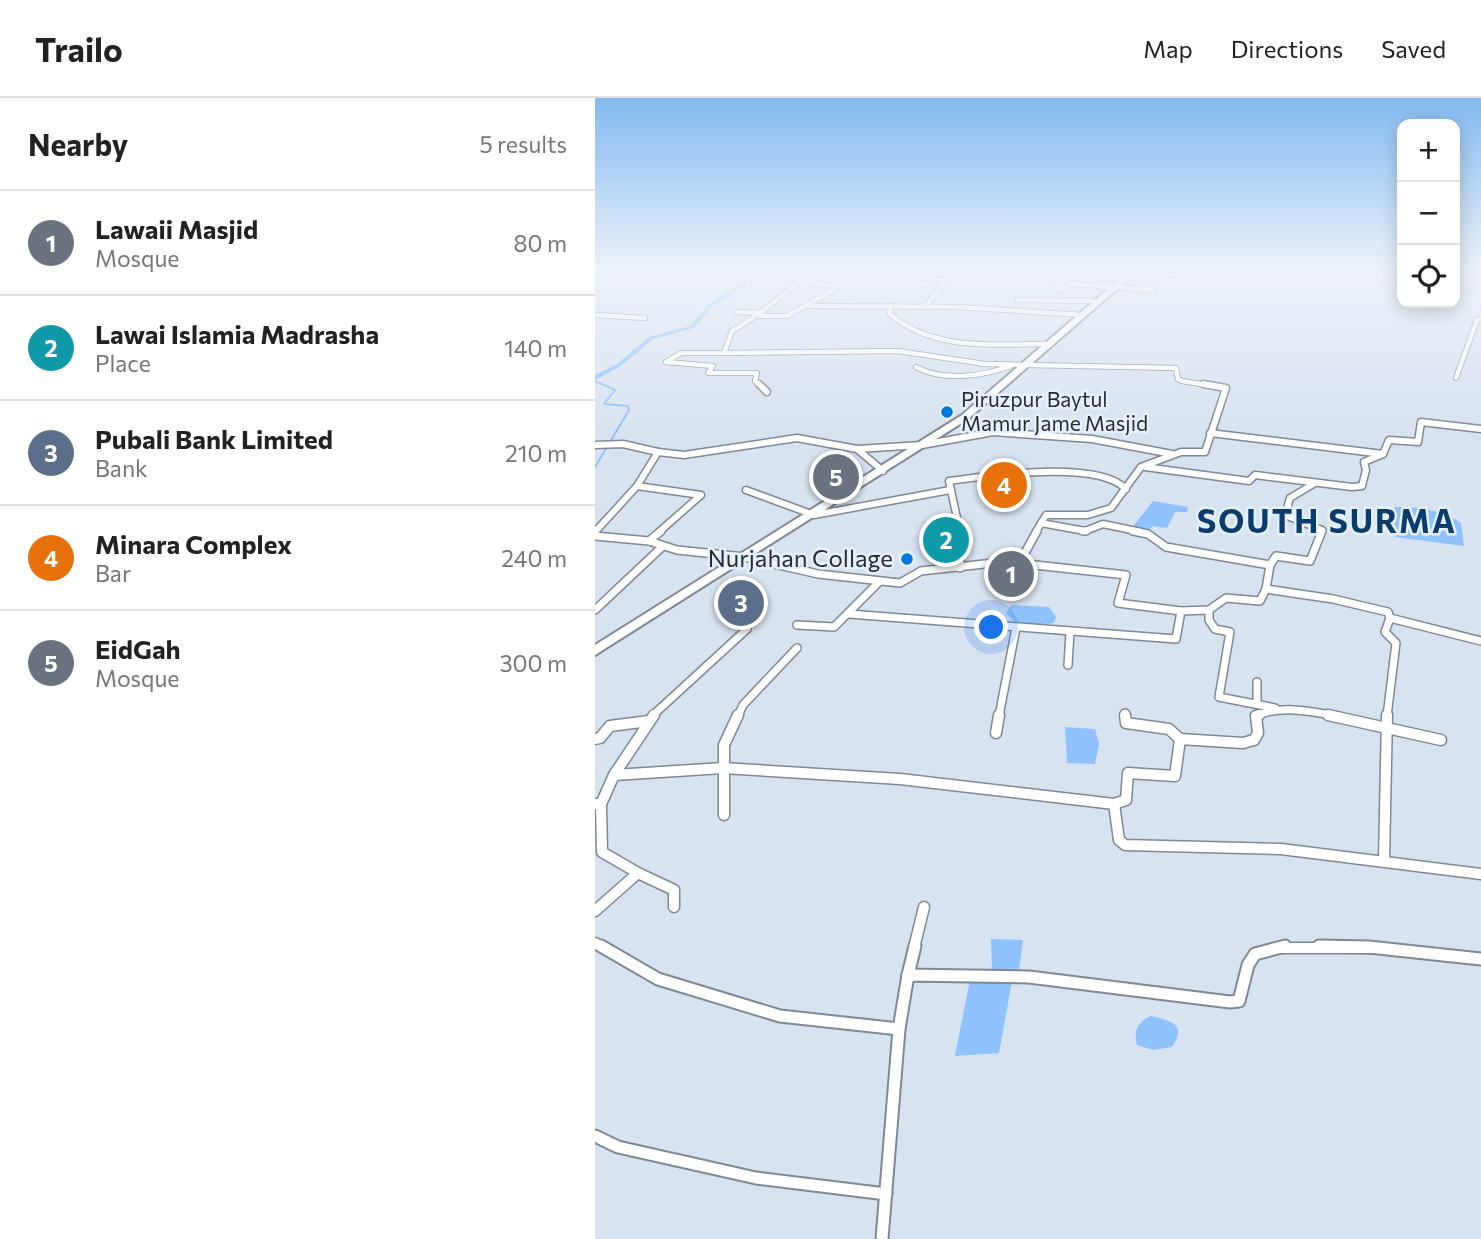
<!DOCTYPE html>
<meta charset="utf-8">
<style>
:root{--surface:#fff;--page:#f6f6f6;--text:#222;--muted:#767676;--line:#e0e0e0;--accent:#7c3aed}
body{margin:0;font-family:Commissioner,sans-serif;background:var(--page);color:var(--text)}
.controls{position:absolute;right:21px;top:21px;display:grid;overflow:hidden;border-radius:14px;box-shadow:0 4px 18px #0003}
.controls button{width:63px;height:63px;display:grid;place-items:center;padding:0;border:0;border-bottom:2px solid var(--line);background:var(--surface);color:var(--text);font:35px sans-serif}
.you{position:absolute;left:397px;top:530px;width:24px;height:24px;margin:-18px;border:5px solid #fff;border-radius:50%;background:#1a73e8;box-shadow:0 0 0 10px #1a73e833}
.badge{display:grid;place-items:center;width:46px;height:46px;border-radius:50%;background:var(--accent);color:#fff;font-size:23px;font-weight:700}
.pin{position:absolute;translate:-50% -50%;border:4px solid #fff;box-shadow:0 2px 7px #0006}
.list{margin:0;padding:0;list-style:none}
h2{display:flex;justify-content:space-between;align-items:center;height:91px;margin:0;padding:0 28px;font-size:30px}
h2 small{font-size:23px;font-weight:400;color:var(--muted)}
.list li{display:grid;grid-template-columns:46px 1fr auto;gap:21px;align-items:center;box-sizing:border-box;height:105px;padding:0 28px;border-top:2px solid var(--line)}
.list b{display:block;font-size:26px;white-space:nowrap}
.list p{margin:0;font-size:23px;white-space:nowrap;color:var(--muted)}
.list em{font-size:23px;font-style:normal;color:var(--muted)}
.icon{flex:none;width:38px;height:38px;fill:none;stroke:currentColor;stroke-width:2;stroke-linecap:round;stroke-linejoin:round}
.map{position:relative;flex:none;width:886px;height:1141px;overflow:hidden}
header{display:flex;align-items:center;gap:42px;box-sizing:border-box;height:98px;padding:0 35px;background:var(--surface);border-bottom:2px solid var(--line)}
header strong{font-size:33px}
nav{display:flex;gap:38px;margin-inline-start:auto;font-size:24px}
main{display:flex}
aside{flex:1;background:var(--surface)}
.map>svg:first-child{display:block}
.water{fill:#8fc2fe}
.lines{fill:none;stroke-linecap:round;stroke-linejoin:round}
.stream{stroke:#8fc2fe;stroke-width:2}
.canal{fill:#8fc2fe;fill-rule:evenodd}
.building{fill:#a1acb8;stroke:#5e6874;stroke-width:2}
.street-far4-casing{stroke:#7f8995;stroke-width:6}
.street-far3-casing{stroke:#7f8995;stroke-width:9}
.street-far2-casing{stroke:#7f8995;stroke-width:10}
.street-far1-casing{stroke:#7f8995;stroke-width:13}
.street-casing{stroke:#7f8995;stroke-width:15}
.highway-casing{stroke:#7f8995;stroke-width:4}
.street-far4{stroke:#fff;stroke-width:4.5}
.street-far3{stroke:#fff;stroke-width:6}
.street-far2{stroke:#fff;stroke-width:7}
.street-far1{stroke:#fff;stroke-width:10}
.street{stroke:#fff;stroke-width:11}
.highway{fill:#fff;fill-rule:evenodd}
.poi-dot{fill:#0077de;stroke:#e5f1fe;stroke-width:2.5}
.labels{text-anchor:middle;stroke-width:5;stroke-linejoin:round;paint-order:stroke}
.far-poi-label{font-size:21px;fill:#282c31;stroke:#e5f1fe;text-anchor:start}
.poi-label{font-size:24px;fill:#282c31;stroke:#e5f1fe;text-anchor:end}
.district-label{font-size:32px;font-weight:bold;letter-spacing:2px;fill:#0b3c6e;stroke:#e5f1fe}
</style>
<header>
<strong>Trailo</strong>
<nav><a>Map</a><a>Directions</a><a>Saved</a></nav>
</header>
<main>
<aside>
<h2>Nearby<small>5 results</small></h2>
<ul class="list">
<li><span class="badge" style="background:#6b7280">1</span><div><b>Lawaii Masjid</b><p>Mosque</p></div><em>80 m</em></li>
<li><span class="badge" style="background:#0f9aa8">2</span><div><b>Lawai Islamia Madrasha</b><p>Place</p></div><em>140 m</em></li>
<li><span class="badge" style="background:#5c6f8a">3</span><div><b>Pubali Bank Limited</b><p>Bank</p></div><em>210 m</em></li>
<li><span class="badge" style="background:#e8710a">4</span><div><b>Minara Complex</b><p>Bar</p></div><em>240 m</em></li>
<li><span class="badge" style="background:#6b7280">5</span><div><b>EidGah</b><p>Mosque</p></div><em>300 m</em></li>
</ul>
</aside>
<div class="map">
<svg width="886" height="1141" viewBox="0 0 886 1141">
<rect width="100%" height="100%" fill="#d8e3f1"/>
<!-- water -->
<g class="water">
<polygon points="558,403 593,409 592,414 580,414 572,430 557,428 554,434 536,431"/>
<path d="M800,409C820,408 850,413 866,425L869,448L800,439L795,435L796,413Z"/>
<polygon points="416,507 454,509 461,519 459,525 444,528 421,525 411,515"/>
<polygon points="470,629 500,631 504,646 500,666 472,665"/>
<polygon points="396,841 428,842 424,872 397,872"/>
<polygon points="375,881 417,883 404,955 360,958"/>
<path d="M556,918C576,923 593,926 577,949L558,952L542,947C538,933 543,923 556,918Z"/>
</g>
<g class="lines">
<!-- stream -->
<polyline class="stream" points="0,283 20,292 9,306 33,308 34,312 0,369"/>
<!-- canal -->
<polygon class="canal" points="170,171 177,171 151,182 150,188 119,207 99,230 58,241 26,268 0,282 0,277 22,266 54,239 95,228 115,205 145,186 147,180"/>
</g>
<!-- building -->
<polygon class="building" points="411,470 436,473 435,483 394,481 396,471"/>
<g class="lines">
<defs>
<g id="street-far4">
<path d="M222,171C193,191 168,216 137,233L129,255L303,253L390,266L581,270L583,281L587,283L619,288"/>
<polyline points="267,171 347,182 349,185 331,208"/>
<polyline points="552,171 579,177"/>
<polyline points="799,171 806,185"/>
<polyline points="91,175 99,171"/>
<polyline points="118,175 126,171"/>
<polyline points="521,189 559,192"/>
<polyline points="456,190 468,191 474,186 520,189"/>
<polyline points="423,202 504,203"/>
<polyline points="213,208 364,209 488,217"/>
<path d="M296,208L295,216C339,254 401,246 456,246"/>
<polyline points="142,214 168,215"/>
<polyline points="0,217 50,220"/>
<polyline points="164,218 192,218 242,190 207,181"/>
<polyline points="129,255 86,255 71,264 118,268 113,275 162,275 160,283 166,288"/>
<path d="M321,269C349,284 387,278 416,268"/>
<polyline points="861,280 882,222 886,221"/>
</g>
<g id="street-far3">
<polyline points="164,286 172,294"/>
<polyline points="615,335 788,356 794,342 823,344 826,324 886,331"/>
<polyline points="0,347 28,346 63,354"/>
<polyline points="262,351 288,373"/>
<polyline points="550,369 654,383 660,377 757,389 767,388 771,372 769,364 788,356"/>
<polyline points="720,385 695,400 690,417 727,432 726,434"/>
<polyline points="42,388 63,354 89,357 202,340 262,351 327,347 398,334 497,341 577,356"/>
<polyline points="151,392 219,417 355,392"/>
<polyline points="446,425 490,433 508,426 546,434"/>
<polyline points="0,434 42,388 106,397 64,434"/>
<path d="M365,434L354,383C394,378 502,361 531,391"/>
<polyline points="441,434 451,417 493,417 516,410 546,369 586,354 610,354 631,290 608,286"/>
</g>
<g id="street-far2">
<polyline points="66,433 54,443 82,452 149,459 223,476 305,485 326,473 426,462 442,433"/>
<polyline points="365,433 365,470"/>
<polyline points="488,433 491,433"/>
<polyline points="538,433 553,436 571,449 675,467 681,458 715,463 727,433"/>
<polyline points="0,438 54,443"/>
<polyline points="426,462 431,466 531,477 523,505 586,513"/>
<polyline points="671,491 738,501 793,514 795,520 886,543"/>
<polyline points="0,512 68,448"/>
<polyline points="614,512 614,522 620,531 635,534 624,599 680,610"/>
<polyline points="254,516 581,541 586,513 614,512 631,500 665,503 671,491 675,467"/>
<polyline points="202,527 239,529 284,484"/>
<polyline points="473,567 475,534"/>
<polyline points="662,584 662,605"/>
<polyline points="530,615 530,618"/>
<polyline points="57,618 152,531"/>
<polyline points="143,618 148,607 202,550"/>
<polyline points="404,618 421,530"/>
<path d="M661,618C686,606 717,614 743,618"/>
<polyline points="792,618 801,545 790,534 795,520"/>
</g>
<g id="street-far1">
<polyline points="530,617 531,625 574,631 585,641"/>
<polyline points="733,617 846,642"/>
<polyline points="401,635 404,617"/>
<polyline points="0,641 5,640 15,628 54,623"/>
<polyline points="19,677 59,617"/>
<polyline points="0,706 6,706 19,677 128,670 305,681 519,706 524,742 530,747 686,751 886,776"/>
<polyline points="519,706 531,702 533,675 580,678 585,641 648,645 659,642 663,635 661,618 664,617"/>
<polyline points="129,717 129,647 143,617"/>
<polyline points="789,762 792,617"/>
<polyline points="43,775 79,792 79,809"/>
<polyline points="0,813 43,775 7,754 6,706"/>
<polyline points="0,845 9,850"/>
<polyline points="319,850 329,809"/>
<polyline points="683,850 785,850"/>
</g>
<g id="street">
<polyline points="6,848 63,881 185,918 304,931"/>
<polyline points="724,848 774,849 886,861"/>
<polyline points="313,877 320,848"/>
<polyline points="0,1038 23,1049 161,1080 291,1096"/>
<polyline points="287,1141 304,931 313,877 434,879 635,904 644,903 653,867 660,856 690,848"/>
</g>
<g id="highway">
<polygon points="17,171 29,171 0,181 0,177"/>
<polygon points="536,171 545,171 373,321 0,557 0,547 367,317"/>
</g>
</defs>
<!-- street-far4 casing -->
<use href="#street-far4" class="street-far4-casing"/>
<!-- street-far3 casing -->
<use href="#street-far3" class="street-far3-casing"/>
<!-- street-far2 casing -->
<use href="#street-far2" class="street-far2-casing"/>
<!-- street-far1 casing -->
<use href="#street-far1" class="street-far1-casing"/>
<!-- street casing -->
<use href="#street" class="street-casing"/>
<!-- highway casing -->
<use href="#highway" class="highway-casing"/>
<!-- street-far4 -->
<use href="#street-far4" class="street-far4"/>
<!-- street-far3 -->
<use href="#street-far3" class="street-far3"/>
<!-- street-far2 -->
<use href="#street-far2" class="street-far2"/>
<!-- street-far1 -->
<use href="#street-far1" class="street-far1"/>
<!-- street -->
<use href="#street" class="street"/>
<!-- highway -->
<use href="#highway" class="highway"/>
</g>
<!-- sky -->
<linearGradient id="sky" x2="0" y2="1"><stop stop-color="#84baf1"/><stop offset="0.52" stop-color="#edf2f9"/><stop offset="1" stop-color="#edf2f9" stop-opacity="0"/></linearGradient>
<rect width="886" height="331" fill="url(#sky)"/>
<!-- markers -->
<g class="poi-dot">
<circle cx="352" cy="314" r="7"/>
<circle cx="312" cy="461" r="7"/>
</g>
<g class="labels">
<!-- far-poi labels -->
<g class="far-poi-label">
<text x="366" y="309">Piruzpur Baytul<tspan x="366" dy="24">Mamur Jame Masjid</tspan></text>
</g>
<!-- poi labels -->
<g class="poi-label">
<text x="298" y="469">Nurjahan Collage</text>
</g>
<!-- district labels -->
<g class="district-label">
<text x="732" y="435">SOUTH SURMA</text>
</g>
</g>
</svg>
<div class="controls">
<button>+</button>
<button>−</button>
<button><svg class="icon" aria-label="locate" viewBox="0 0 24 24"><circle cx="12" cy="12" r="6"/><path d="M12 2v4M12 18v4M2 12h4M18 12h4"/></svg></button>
</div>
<div class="you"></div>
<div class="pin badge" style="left:416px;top:476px;background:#6b7280">1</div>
<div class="pin badge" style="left:351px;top:442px;background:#0f9aa8">2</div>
<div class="pin badge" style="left:146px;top:505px;background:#5c6f8a">3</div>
<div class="pin badge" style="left:409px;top:387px;background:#e8710a">4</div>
<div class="pin badge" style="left:241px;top:379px;background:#6b7280">5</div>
</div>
</main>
